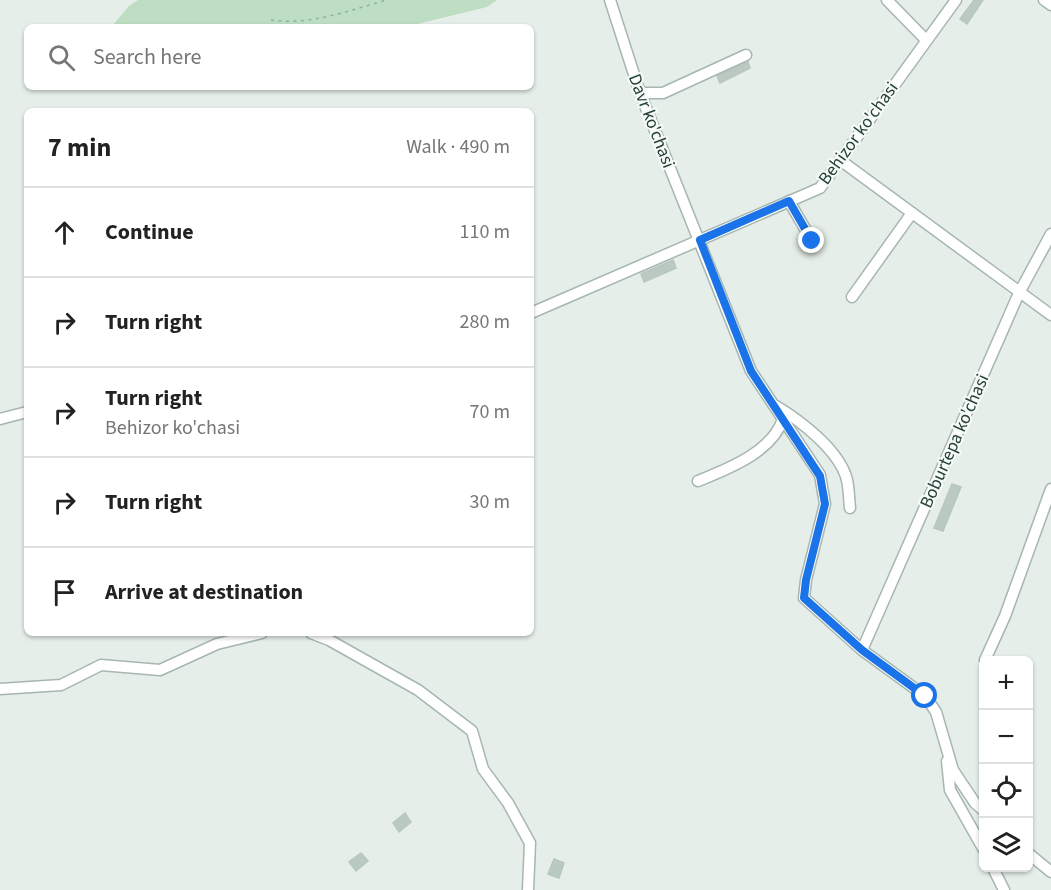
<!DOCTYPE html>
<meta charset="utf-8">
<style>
:root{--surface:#fff;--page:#f6f6f6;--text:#222;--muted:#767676;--line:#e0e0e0}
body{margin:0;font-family:"Source Sans 3",sans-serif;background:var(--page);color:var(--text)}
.controls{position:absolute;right:18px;bottom:18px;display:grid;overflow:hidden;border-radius:9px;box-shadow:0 2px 4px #0004}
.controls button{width:54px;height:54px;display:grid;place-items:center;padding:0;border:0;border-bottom:2px solid var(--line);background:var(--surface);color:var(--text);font:30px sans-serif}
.stop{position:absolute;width:18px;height:18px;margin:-14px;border:4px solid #1a73e8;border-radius:50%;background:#fff}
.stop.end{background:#1a73e8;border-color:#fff;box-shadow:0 2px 6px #0008}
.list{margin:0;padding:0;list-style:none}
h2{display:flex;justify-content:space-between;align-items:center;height:78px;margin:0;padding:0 24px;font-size:26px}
h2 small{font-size:20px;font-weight:400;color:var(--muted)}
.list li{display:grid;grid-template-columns:39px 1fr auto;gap:18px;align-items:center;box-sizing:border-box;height:90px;padding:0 24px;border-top:2px solid var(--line)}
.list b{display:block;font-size:22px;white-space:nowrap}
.list p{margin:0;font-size:20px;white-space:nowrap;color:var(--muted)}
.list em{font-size:20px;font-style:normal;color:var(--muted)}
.icon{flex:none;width:33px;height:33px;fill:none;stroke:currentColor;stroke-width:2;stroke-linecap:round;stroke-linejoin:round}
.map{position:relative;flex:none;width:1051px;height:890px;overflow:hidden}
.search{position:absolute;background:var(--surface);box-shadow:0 2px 4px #0004;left:24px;top:24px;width:510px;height:66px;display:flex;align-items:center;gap:15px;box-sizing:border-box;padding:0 21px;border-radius:9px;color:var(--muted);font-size:22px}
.panel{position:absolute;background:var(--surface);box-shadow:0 2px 4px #0004;left:24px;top:108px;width:510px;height:528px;border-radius:9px}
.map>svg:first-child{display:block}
.green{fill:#bedec4}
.building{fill:#bac9c2;stroke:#b7c7bf;stroke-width:1.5}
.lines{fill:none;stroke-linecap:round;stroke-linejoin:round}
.minor-casing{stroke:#a7b6b0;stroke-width:13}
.path{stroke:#86b1a0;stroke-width:1.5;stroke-dasharray:3 4.5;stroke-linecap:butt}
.minor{stroke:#fff;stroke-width:10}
.route{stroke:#1a73e8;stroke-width:8}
.labels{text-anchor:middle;stroke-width:4.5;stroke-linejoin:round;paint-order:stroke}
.street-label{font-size:18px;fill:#244036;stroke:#f6faf7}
</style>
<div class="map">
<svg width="1051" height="890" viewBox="0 0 1051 890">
<rect width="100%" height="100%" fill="#e5eee9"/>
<!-- green -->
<polygon class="green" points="138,0 497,0 487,7 405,27 111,27 129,6"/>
<!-- building -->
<g class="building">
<polygon points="974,0 983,0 967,24 960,19"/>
<polygon points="748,62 750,68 720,83 717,76"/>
<polygon points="673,260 676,268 644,282 641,274"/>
<polygon points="952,484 961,487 943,531 934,528"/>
<polygon points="405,813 411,822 399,832 393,823"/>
<polygon points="361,853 368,861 356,871 349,862"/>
<polygon points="554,859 564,863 559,878 548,874"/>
</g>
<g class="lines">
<defs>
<g id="minor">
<polyline points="610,0 640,93 751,371 820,475 825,504 806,580 804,598 862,650 925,696 936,712 953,770 975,803 984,811"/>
<polyline points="887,0 926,40"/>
<polyline points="1044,0 1051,5"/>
<polyline points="640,93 663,93 746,55"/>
<polyline points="840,160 1051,315"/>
<polyline points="789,201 812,241"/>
<polyline points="852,297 912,213"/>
<polyline points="531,313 820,188 956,0"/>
<path d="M776,406C801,421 840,451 847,480C849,489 849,499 850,508"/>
<polyline points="0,419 27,412"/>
<path d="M698,481C728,469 772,452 783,419"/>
<polyline points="311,633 329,640 418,690 472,731 483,769 508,803 530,843 528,890"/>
<polyline points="862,650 1019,293 1051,234"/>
<polyline points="985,660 1005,616 1051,489"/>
<polyline points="0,689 61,685 101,665 160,670 217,644 262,633"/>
<polyline points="947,761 950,790 984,850"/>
<polyline points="1028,853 1051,872"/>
<polyline points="993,868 1004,890"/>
</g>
</defs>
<!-- minor casing -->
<use href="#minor" class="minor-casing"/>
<!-- path -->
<path class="path" d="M271,20C310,26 350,10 387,0"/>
<!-- minor -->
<use href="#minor" class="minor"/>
</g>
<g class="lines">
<!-- route -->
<polyline class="route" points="812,241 789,201 700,240 751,371 820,476 825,504 806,580 804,598 862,650 925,696"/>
</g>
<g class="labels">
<!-- street labels -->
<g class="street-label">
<text transform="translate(652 121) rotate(69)" y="6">Davr ko'chasi</text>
<text transform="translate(858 133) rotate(-54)" y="6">Behizor ko'chasi</text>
<text transform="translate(954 441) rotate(-66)" y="6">Boburtepa ko'chasi</text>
</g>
</g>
</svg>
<div class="controls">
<button>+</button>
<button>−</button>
<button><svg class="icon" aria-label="locate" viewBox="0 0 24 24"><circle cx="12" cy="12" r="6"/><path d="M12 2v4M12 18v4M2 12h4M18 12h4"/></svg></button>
<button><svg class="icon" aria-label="layers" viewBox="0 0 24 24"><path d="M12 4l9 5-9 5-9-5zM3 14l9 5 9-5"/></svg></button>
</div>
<div class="stop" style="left:925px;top:696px"></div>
<div class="stop end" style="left:812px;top:241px"></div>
<div class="search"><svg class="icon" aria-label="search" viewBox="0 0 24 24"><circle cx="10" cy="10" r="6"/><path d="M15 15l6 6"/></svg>Search here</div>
<section class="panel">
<h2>7 min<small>Walk · 490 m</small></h2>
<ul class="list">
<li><svg class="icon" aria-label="ahead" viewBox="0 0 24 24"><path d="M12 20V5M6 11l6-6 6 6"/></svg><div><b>Continue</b></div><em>110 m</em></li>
<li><svg class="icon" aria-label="right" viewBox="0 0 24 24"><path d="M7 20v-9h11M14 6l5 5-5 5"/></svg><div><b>Turn right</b></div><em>280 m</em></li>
<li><svg class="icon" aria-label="right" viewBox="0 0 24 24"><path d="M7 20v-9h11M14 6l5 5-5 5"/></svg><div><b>Turn right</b><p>Behizor ko'chasi</p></div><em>70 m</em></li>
<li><svg class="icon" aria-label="right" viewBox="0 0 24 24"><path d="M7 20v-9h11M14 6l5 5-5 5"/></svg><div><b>Turn right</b></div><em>30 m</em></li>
<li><svg class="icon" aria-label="arrive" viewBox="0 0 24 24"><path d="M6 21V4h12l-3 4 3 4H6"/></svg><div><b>Arrive at destination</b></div></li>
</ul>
</section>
</div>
